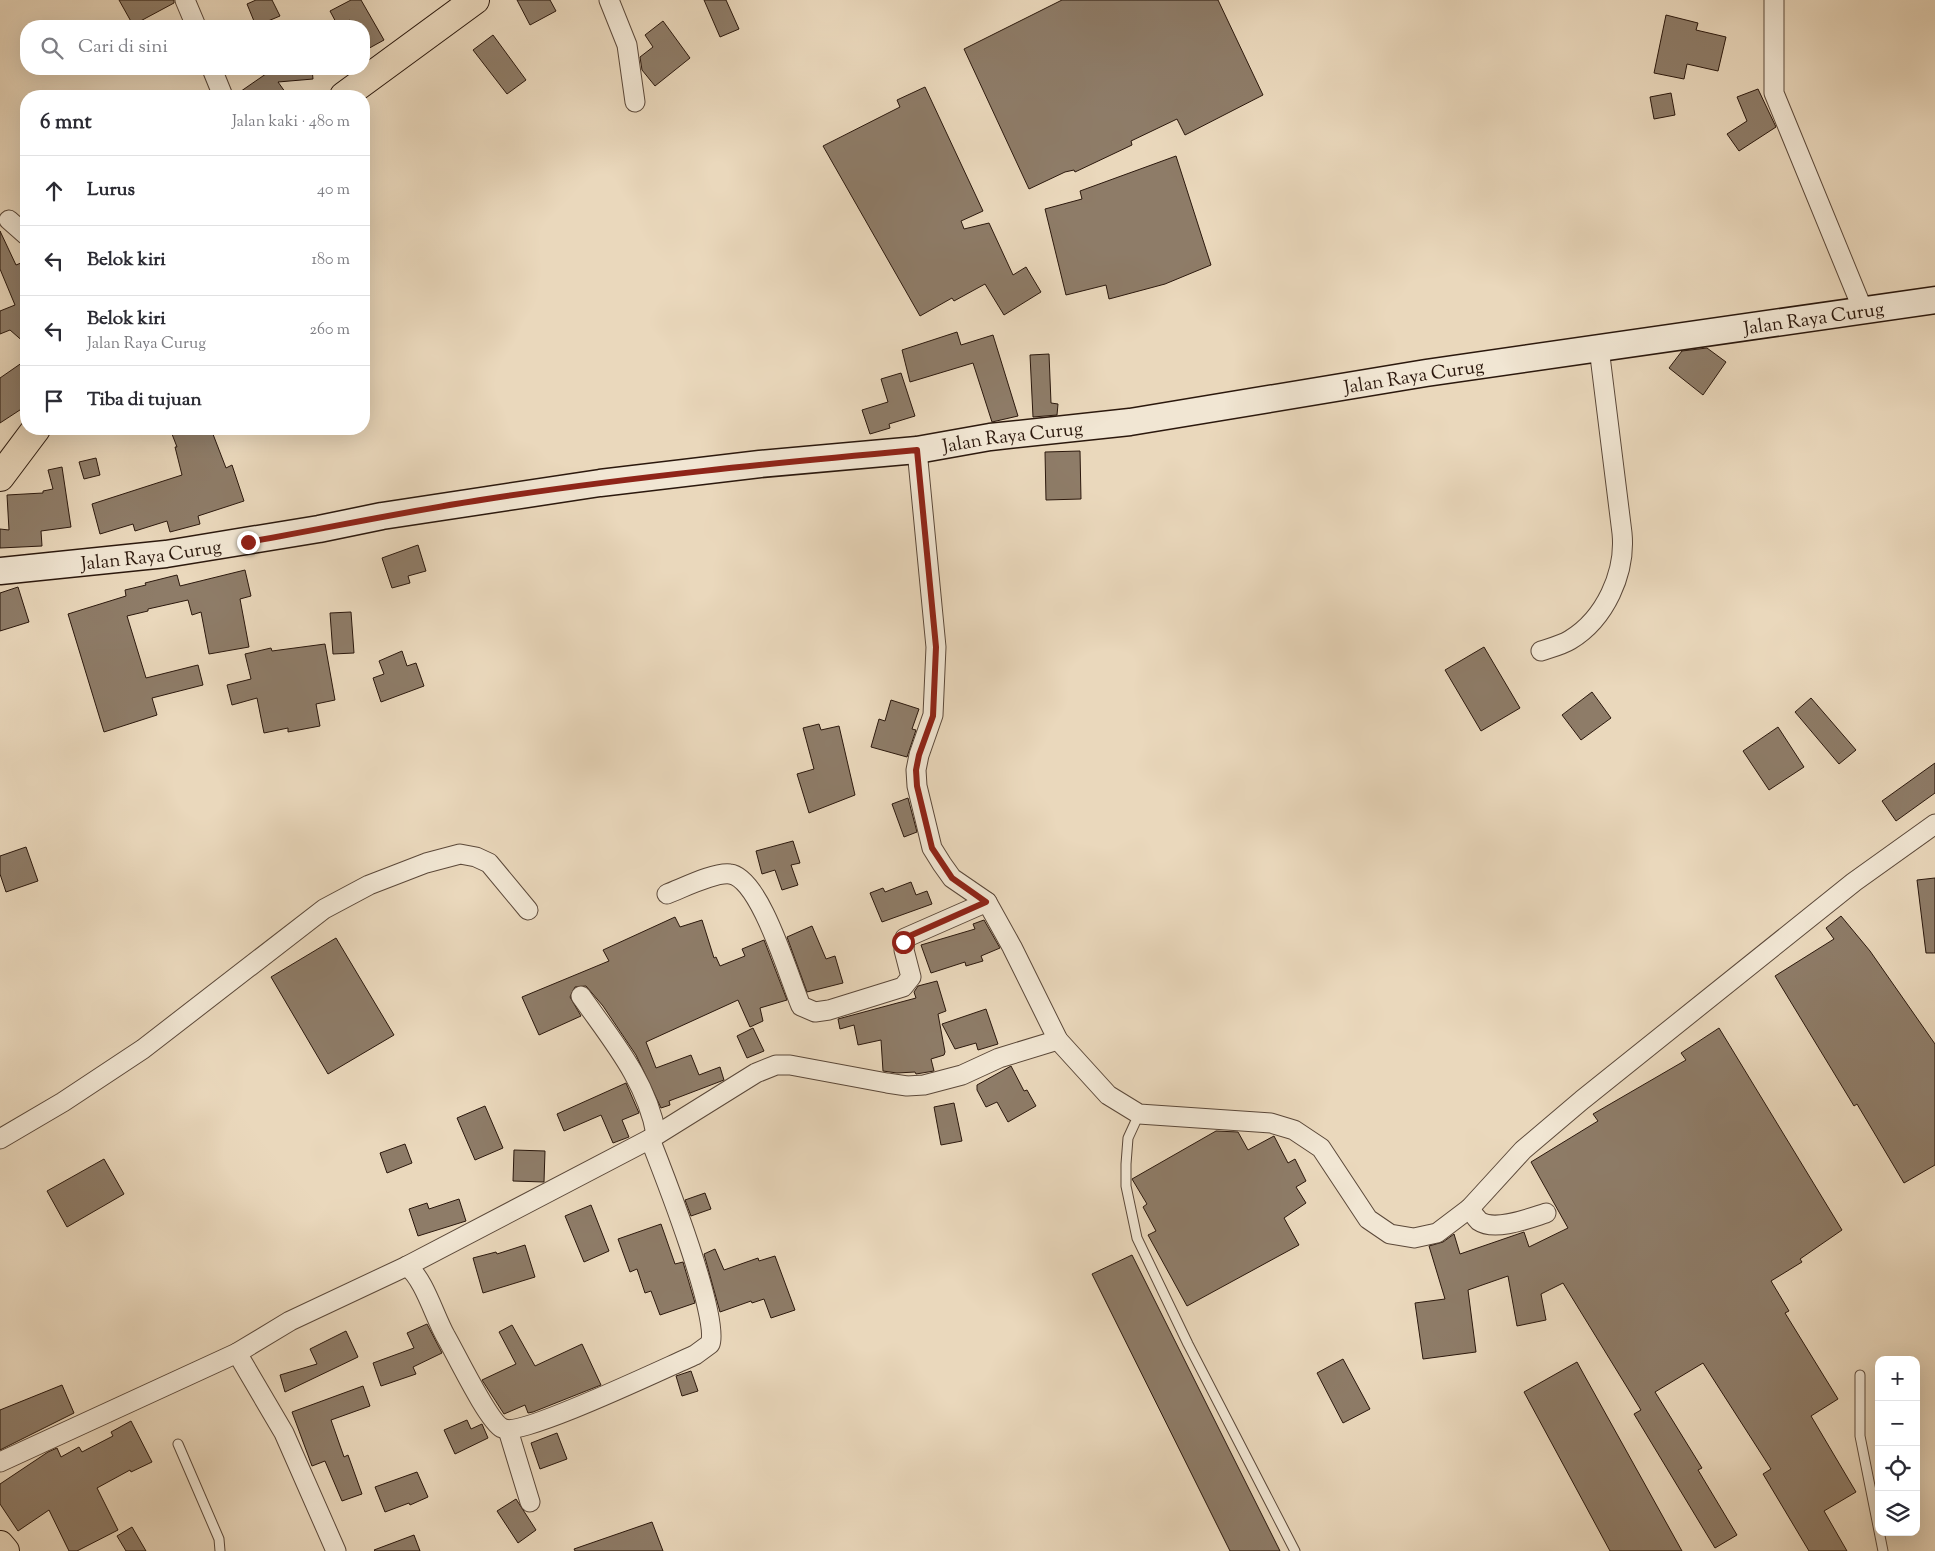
<!DOCTYPE html>
<html lang="id">
<meta charset="utf-8">
<style>
:root{--surface:#fff;--page:#f2f2f3;--text:#2b2b33;--muted:#7c7c81;--line:#e1e1e2}
body{margin:0;font-family:"Sorts Mill Goudy",serif;background:var(--page);color:var(--text)}
.controls{position:absolute;right:15px;bottom:15px;display:grid;overflow:hidden;border-radius:10px;box-shadow:0 5px 20px #0002}
.controls button{width:45px;height:45px;display:grid;place-items:center;padding:0;border:0;border-bottom:1px solid var(--line);background:var(--surface);color:var(--text);font:25px sans-serif}
.stop{position:absolute;width:15px;height:15px;margin:-11px;border:4px solid #8f2418;border-radius:50%;background:#fff}
.stop.end{background:#8f2418;border-color:#fff;box-shadow:0 1px 5px #0008}
.list{margin:0;padding:0;list-style:none}
h2{display:flex;justify-content:space-between;align-items:center;height:65px;margin:0;padding:0 20px;font-size:21px}
h2 small{font-size:16px;font-weight:400;color:var(--muted)}
.list li{display:grid;grid-template-columns:32px 1fr auto;gap:15px;align-items:center;box-sizing:border-box;height:70px;padding:0 20px;border-top:1px solid var(--line)}
.list b{display:block;font-size:19px;white-space:nowrap}
.list p{margin:0;font-size:16px;white-space:nowrap;color:var(--muted)}
.list em{font-size:16px;font-style:normal;color:var(--muted)}
.icon{flex:none;width:28px;height:28px;fill:none;stroke:currentColor;stroke-width:2;stroke-linecap:round;stroke-linejoin:round}
.map{position:relative;flex:none;width:1935px;height:1551px;overflow:hidden}
.search{position:absolute;background:var(--surface);box-shadow:0 5px 20px #0002;left:20px;top:20px;width:350px;height:55px;display:flex;align-items:center;gap:12px;box-sizing:border-box;padding:0 18px;border-radius:20px;color:var(--muted);font-size:19px}
.panel{position:absolute;background:var(--surface);box-shadow:0 5px 20px #0002;left:20px;top:90px;width:350px;height:345px;border-radius:20px}
.map>svg:first-child{display:block}
.building{fill:#8e7c68;stroke:#2b180d}
.lines{fill:none;stroke-linecap:round;stroke-linejoin:round}
.lane-casing{stroke:#5b4839;stroke-width:11}
.street-casing{stroke:#5b4839;stroke-width:21}
.secondary-casing{stroke:#2b180d;stroke-width:29}
.primary-casing{stroke:#2b180d;stroke-width:30}
.lane{stroke:#f1e6d3;stroke-width:9}
.street{stroke:#f1e6d3;stroke-width:19}
.secondary{stroke:#f1e6d3;stroke-width:26}
.primary{stroke:#ead8bc;stroke-width:28}
.route{stroke:#8f2418;stroke-width:6}
.labels{text-anchor:middle;stroke-width:4;stroke-linejoin:round;paint-order:stroke}
.street-label{font-size:19px;fill:#2b180d;stroke:#f1e6d3}
</style>
<div class="map">
<svg width="1935" height="1551" viewBox="0 0 1935 1551">
<rect width="100%" height="100%" fill="#ead8bc"/>
<filter id="stains"><feTurbulence type="fractalNoise" baseFrequency=".004" numOctaves="4"/><feColorMatrix values="0 0 0 0 .2 0 0 0 0 .09 0 0 0 0 .02 0 0 0 .5 -.17"/></filter>
<radialGradient id="worn" r=".72"><stop offset=".6" stop-color="#630" stop-opacity="0"/><stop offset="1" stop-color="#630" stop-opacity=".3"/></radialGradient>
<!-- building -->
<g class="building">
<polygon points="119,0 174,0 174,3 133,25"/>
<polygon points="256,0 272,0 280,16 256,26 247,4"/>
<polygon points="351,0 361,0 384,40 364,51 364,26 353,26 350,20 338,26 330,11"/>
<polygon points="517,0 550,0 556,11 530,25"/>
<polygon points="704,0 726,0 739,29 720,37"/>
<polygon points="1062,0 1218,0 1263,95 1185,135 1177,119 1131,141 1132,145 1075,172 1074,170 1065,172 1029,189 964,49"/>
<polygon points="1666,15 1698,23 1696,30 1726,37 1718,71 1687,64 1684,79 1654,73"/>
<polygon points="663,21 690,58 655,86 642,70 640,57 653,47 645,35"/>
<polygon points="493,35 526,80 507,94 473,50"/>
<polygon points="273,69 312,69 313,79 278,82 288,96 234,96"/>
<polygon points="925,87 983,211 961,221 964,229 989,223 1013,275 1026,267 1041,292 1004,315 985,284 954,301 952,298 920,316 823,146 900,107 897,100"/>
<polygon points="1758,89 1776,127 1739,151 1727,134 1747,121 1737,97"/>
<polygon points="1671,93 1675,115 1654,119 1650,97"/>
<polygon points="1176,156 1211,265 1165,284 1109,299 1106,285 1066,295 1045,209 1082,199 1080,191"/>
<polygon points="0,231 16,265 26,261 26,344 10,330 0,334 0,311 15,305 0,269"/>
<polygon points="957,332 961,345 993,335 1018,416 992,422 973,363 910,382 902,350"/>
<polygon points="1707,348 1726,362 1703,395 1669,368 1682,351"/>
<polygon points="1049,354 1051,403 1058,404 1057,415 1033,417 1030,355"/>
<polygon points="26,360 26,406 0,423 0,378"/>
<polygon points="901,373 915,416 889,424 890,428 870,434 862,410 888,402 881,379"/>
<polygon points="170,429 211,429 226,468 232,465 244,501 198,516 200,524 170,532 167,521 135,531 133,524 100,534 92,504 182,475 175,447 177,447"/>
<polygon points="1080,451 1081,499 1046,500 1045,452"/>
<polygon points="96,458 100,475 84,479 79,462"/>
<polygon points="62,467 71,527 41,531 42,546 0,548 0,529 9,530 7,495 43,493 43,491 53,489 48,470"/>
<polygon points="418,545 426,571 408,576 410,583 392,588 382,558"/>
<polygon points="245,570 251,596 240,599 249,647 209,654 201,612 192,615 188,600 148,609 148,611 127,616 146,678 198,665 203,685 152,698 157,715 104,732 68,614 126,596 125,590 146,585 145,583 177,575 180,586"/>
<polygon points="18,587 29,622 0,631 0,593"/>
<polygon points="351,612 354,653 333,654 330,613"/>
<polygon points="325,644 335,700 316,704 320,726 288,732 288,728 264,733 257,698 232,705 227,685 251,679 245,654 271,648 272,651"/>
<polygon points="1484,647 1520,708 1481,731 1445,670"/>
<polygon points="402,651 407,666 416,663 424,686 381,702 373,678 384,674 379,661"/>
<polygon points="1592,692 1611,718 1581,740 1562,715"/>
<polygon points="1811,698 1856,750 1839,764 1795,712"/>
<polygon points="891,700 919,709 912,729 916,730 907,757 871,747 879,719 885,721"/>
<polygon points="819,724 821,730 839,726 855,795 809,813 797,774 814,769 803,728"/>
<polygon points="1778,727 1804,767 1769,790 1743,751"/>
<polygon points="1935,763 1935,793 1896,821 1882,801"/>
<polygon points="908,798 917,832 904,837 892,804"/>
<polygon points="793,841 800,863 791,865 798,885 782,890 775,870 762,874 756,851"/>
<polygon points="26,847 38,881 6,892 0,874 0,856"/>
<polygon points="1935,878 1935,953 1926,953 1917,880"/>
<polygon points="911,882 916,895 927,891 932,904 882,922 870,893 883,888 885,892"/>
<polygon points="1841,916 1870,951 1935,1044 1935,1165 1904,1183 1857,1104 1854,1106 1775,976 1834,939 1826,928"/>
<polygon points="675,917 680,927 702,920 714,958 716,957 720,966 745,956 742,949 764,940 787,1000 760,1008 763,1021 750,1027 738,1000 646,1042 656,1068 691,1055 699,1075 720,1067 724,1080 669,1101 670,1105 661,1108 636,1055 603,1006 586,986 575,987 570,997 581,1016 539,1035 522,997 609,961 603,950"/>
<polygon points="984,920 1000,948 981,956 983,961 966,966 965,962 931,973 921,945 975,929 973,924"/>
<polygon points="812,926 826,959 835,956 843,983 807,992 787,937"/>
<polygon points="336,938 394,1035 328,1074 271,977"/>
<polygon points="937,981 946,1011 938,1014 945,1052 944,1055 931,1059 934,1071 916,1074 915,1072 897,1073 883,1071 881,1040 858,1045 854,1025 840,1029 838,1019 916,998 914,992 918,986"/>
<polygon points="986,1009 998,1044 978,1050 976,1043 955,1049 942,1024"/>
<polygon points="753,1028 764,1051 747,1058 737,1036"/>
<polygon points="1719,1028 1842,1230 1800,1259 1802,1262 1771,1281 1789,1311 1785,1313 1838,1399 1811,1416 1856,1492 1824,1511 1847,1551 1809,1551 1763,1474 1771,1469 1703,1363 1655,1392 1702,1468 1698,1470 1737,1535 1715,1548 1634,1414 1641,1410 1563,1283 1541,1294 1546,1320 1517,1326 1508,1276 1468,1290 1476,1352 1423,1359 1415,1303 1445,1299 1429,1246 1443,1242 1454,1234 1460,1254 1524,1232 1529,1247 1568,1228 1531,1162 1598,1121 1593,1114 1686,1060 1681,1053"/>
<polygon points="1011,1066 1024,1091 1027,1090 1036,1106 1008,1122 997,1102 986,1107 977,1090 977,1085"/>
<polygon points="626,1083 639,1113 622,1120 629,1137 613,1143 601,1115 564,1131 557,1114"/>
<polygon points="954,1103 962,1141 941,1145 934,1107"/>
<polygon points="485,1106 503,1148 475,1160 457,1118"/>
<polygon points="1216,1131 1238,1132 1248,1150 1274,1136 1288,1163 1295,1159 1306,1181 1296,1187 1306,1203 1284,1218 1299,1245 1187,1306 1148,1235 1156,1231 1143,1207 1147,1204 1132,1179"/>
<polygon points="405,1144 412,1163 387,1173 380,1153"/>
<polygon points="514,1150 545,1151 544,1182 513,1181"/>
<polygon points="104,1159 124,1194 67,1227 47,1191"/>
<polygon points="705,1193 711,1209 691,1216 685,1200"/>
<polygon points="459,1199 466,1221 418,1236 409,1209 427,1203 429,1209"/>
<polygon points="591,1205 609,1251 584,1262 565,1216"/>
<polygon points="661,1224 675,1264 683,1262 695,1303 660,1315 651,1291 645,1293 637,1269 630,1272 618,1239"/>
<polygon points="525,1245 535,1277 483,1293 473,1258 496,1252 497,1254"/>
<polygon points="715,1249 724,1270 758,1258 759,1261 775,1256 795,1310 771,1318 764,1299 752,1303 751,1301 720,1312 704,1254"/>
<polygon points="1132,1255 1280,1551 1230,1551 1092,1274"/>
<polygon points="427,1324 442,1353 413,1367 416,1374 381,1386 373,1363 414,1348 407,1333"/>
<polygon points="512,1325 535,1366 582,1344 601,1385 533,1412 528,1413 525,1405 504,1414 482,1380 516,1364 499,1332"/>
<polygon points="346,1331 358,1357 285,1392 280,1375 317,1364 310,1349"/>
<polygon points="1343,1359 1370,1409 1343,1423 1317,1373"/>
<polygon points="1577,1362 1583,1373 1682,1551 1610,1551 1524,1392"/>
<polygon points="691,1371 698,1391 682,1396 676,1376"/>
<polygon points="62,1385 74,1413 0,1450 0,1410"/>
<polygon points="363,1386 370,1406 331,1420 344,1457 348,1455 362,1494 342,1501 325,1461 312,1466 292,1412"/>
<polygon points="467,1420 471,1429 482,1424 488,1438 455,1454 444,1430"/>
<polygon points="131,1421 152,1462 131,1472 130,1470 97,1488 118,1530 77,1551 69,1551 49,1510 18,1531 0,1504 0,1484 48,1452 57,1448 61,1457 79,1447 82,1452 113,1436 111,1432"/>
<polygon points="557,1433 567,1459 540,1469 531,1443"/>
<polygon points="417,1472 428,1497 410,1505 409,1503 385,1512 375,1487"/>
<polygon points="516,1499 536,1530 518,1543 497,1511"/>
<polygon points="652,1522 663,1551 575,1551 574,1549"/>
<polygon points="132,1527 146,1551 126,1551 117,1536"/>
<polygon points="414,1535 420,1551 375,1551 374,1550"/>
</g>
<g class="lines">
<defs>
<g id="lane">
<polyline points="1139,1114 1128,1138 1126,1164 1126,1186 1137,1238 1188,1344 1295,1551"/>
<polyline points="1860,1375 1860,1436 1883,1551"/>
<polyline points="178,1444 219,1539 220,1551"/>
</g>
<g id="street">
<polyline points="185,0 196,26"/>
<polyline points="609,0 627,45 635,102"/>
<polyline points="1774,0 1774,93 1863,310"/>
<polyline points="212,69 223,96"/>
<polyline points="9,220 26,235"/>
<polyline points="917,450 936,647 933,715 919,755 916,770 917,786 932,848 942,864 952,878 987,902 1012,947 1058,1040 1108,1095 1139,1114 1271,1123 1294,1130 1321,1148 1368,1219 1390,1234 1414,1238 1437,1233 1470,1208 1523,1150 1582,1100 1854,882 1935,824"/>
<path d="M1541,651C1550,648 1562,645 1570,640C1605,619 1626,573 1622,533L1599,348"/>
<path d="M667,894C683,888 714,872 730,874C760,877 789,978 801,1006L815,1012L829,1010L903,987L911,977L904,950L905,938L987,902"/>
<path d="M581,996C611,1039 647,1081 656,1134"/>
<polyline points="0,1139 63,1102 143,1049 324,909 369,885 426,863 460,854 476,857 489,863 528,910"/>
<path d="M1470,1208C1472,1212 1476,1218 1479,1221C1495,1232 1530,1218 1546,1213"/>
<path d="M407,1266C424,1279 434,1315 445,1335C455,1352 488,1421 502,1428C520,1438 669,1366 695,1355L710,1344C721,1319 663,1172 650,1139"/>
<polyline points="237,1353 284,1433 336,1551"/>
<polyline points="508,1430 530,1502"/>
<polyline points="0,1462 237,1353 290,1321 407,1266 650,1139 756,1073 776,1065 790,1065 887,1083 907,1086 924,1085 962,1075 999,1058 1058,1040"/>
</g>
<g id="secondary">
<path id="s1" d="M0,571L166,554L319,529L382,516L600,483L760,464L917,450L990,437L1130,422L1426,373L1935,300"/>
</g>
<g id="primary">
<polyline points="344,96 475,0"/>
<polyline points="0,477 36,429"/>
<polyline points="0,1545 5,1551"/>
</g>
</defs>
<!-- lane casing -->
<use href="#lane" class="lane-casing"/>
<!-- street casing -->
<use href="#street" class="street-casing"/>
<!-- secondary casing -->
<use href="#secondary" class="secondary-casing"/>
<!-- primary casing -->
<use href="#primary" class="primary-casing"/>
<!-- lane -->
<use href="#lane" class="lane"/>
<!-- street -->
<use href="#street" class="street"/>
<!-- secondary -->
<use href="#secondary" class="secondary"/>
<!-- primary -->
<use href="#primary" class="primary"/>
</g>
<g class="lines">
<!-- route -->
<path class="route" d="M248,542C328,528 407,511 487,499C630,477 773,463 917,450L936,647L933,716L919,755L916,770L917,786L932,848L952,878L986,902L905,938L903,942"/>
</g>
<g class="labels">
<!-- street labels -->
<g class="street-label">
<text dy="7" stroke="none"><textPath href="#s1" startOffset="1832">Jalan Raya Curug</textPath></text>
<text dy="7" stroke="none"><textPath href="#s1" startOffset="1428">Jalan Raya Curug</textPath></text>
<text dy="7" stroke="none"><textPath href="#s1" startOffset="1022">Jalan Raya Curug</textPath></text>
<text dy="7" stroke="none"><textPath href="#s1" startOffset="152">Jalan Raya Curug</textPath></text>
</g>
</g>
<rect width="100%" height="100%" filter="url(#stains)"/>
<rect width="100%" height="100%" fill="url(#worn)"/>
</svg>
<div class="controls">
<button>+</button>
<button>−</button>
<button><svg class="icon" aria-label="locate" viewBox="0 0 24 24"><circle cx="12" cy="12" r="6"/><path d="M12 2v4M12 18v4M2 12h4M18 12h4"/></svg></button>
<button><svg class="icon" aria-label="layers" viewBox="0 0 24 24"><path d="M12 4l9 5-9 5-9-5zM3 14l9 5 9-5"/></svg></button>
</div>
<div class="stop" style="left:903px;top:942px"></div>
<div class="stop end" style="left:248px;top:542px"></div>
<div class="search"><svg class="icon" aria-label="search" viewBox="0 0 24 24"><circle cx="10" cy="10" r="6"/><path d="M15 15l6 6"/></svg>Cari di sini</div>
<section class="panel">
<h2>6 mnt<small>Jalan kaki · 480 m</small></h2>
<ul class="list">
<li><svg class="icon" aria-label="ahead" viewBox="0 0 24 24"><path d="M12 20V5M6 11l6-6 6 6"/></svg><div><b>Lurus</b></div><em>40 m</em></li>
<li><svg class="icon" aria-label="left" viewBox="0 0 24 24"><path d="M17 20v-9H6M10 6l-5 5 5 5"/></svg><div><b>Belok kiri</b></div><em>180 m</em></li>
<li><svg class="icon" aria-label="left" viewBox="0 0 24 24"><path d="M17 20v-9H6M10 6l-5 5 5 5"/></svg><div><b>Belok kiri</b><p>Jalan Raya Curug</p></div><em>260 m</em></li>
<li><svg class="icon" aria-label="arrive" viewBox="0 0 24 24"><path d="M6 21V4h12l-3 4 3 4H6"/></svg><div><b>Tiba di tujuan</b></div></li>
</ul>
</section>
</div>
